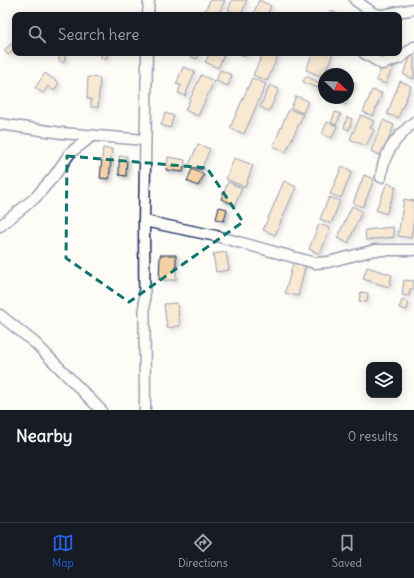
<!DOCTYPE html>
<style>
:root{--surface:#171b24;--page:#242831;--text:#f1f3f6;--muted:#9ea1a6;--line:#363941;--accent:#2563eb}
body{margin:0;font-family:Delius,sans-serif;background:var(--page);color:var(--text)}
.controls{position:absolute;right:12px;bottom:12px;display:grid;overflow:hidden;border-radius:8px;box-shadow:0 2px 10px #0003}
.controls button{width:36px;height:36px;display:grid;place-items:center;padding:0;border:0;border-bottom:1px solid var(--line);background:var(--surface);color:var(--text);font:20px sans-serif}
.compass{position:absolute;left:318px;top:68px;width:36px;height:36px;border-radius:50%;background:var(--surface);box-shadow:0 2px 10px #0003;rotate:113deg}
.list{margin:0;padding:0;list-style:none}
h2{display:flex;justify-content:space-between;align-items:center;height:52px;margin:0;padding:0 16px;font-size:17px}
h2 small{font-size:13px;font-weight:400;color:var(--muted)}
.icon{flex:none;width:22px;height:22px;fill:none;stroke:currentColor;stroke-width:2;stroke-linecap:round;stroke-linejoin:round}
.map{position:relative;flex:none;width:414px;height:410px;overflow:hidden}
.search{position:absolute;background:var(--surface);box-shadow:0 2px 10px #0003;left:12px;right:12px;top:12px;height:44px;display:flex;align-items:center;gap:10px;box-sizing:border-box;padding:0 14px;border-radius:8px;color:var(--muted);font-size:15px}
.sheet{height:112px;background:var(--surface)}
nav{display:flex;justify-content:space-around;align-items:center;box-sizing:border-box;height:56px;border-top:1px solid var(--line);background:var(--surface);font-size:11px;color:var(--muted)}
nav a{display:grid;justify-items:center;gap:2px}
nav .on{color:var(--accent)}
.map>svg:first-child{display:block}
.building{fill:#f3d1a4;stroke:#1b2f5e;filter:url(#shadow)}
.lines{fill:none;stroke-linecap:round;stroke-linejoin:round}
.minor-casing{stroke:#1b2f5e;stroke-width:13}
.minor{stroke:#fdfcf7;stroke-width:10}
.marked{fill:none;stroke:#0f766e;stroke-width:3;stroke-dasharray:8 5;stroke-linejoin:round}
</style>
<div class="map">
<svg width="414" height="410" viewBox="0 0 414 410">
<defs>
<filter id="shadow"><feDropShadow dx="2.5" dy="2.5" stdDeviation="2" flood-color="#0004"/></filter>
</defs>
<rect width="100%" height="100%" fill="#fdfcf7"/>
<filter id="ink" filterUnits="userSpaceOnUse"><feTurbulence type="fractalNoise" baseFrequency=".025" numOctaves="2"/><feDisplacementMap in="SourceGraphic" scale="8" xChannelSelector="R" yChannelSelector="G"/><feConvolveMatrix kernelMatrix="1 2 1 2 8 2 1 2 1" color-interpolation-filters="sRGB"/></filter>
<g filter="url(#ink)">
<!-- building -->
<g class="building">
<polygon points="210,0 225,0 218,15 205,11"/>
<polygon points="232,0 247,0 241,15 228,10"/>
<polygon points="259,0 271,6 267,15 253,15"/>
<polygon points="331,11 340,15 330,15"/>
<polygon points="11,44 15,48 8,55 4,50"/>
<polygon points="414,50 414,79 403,74"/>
<polygon points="101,53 108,53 107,58 101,58"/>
<polygon points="190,53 199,53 197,59 188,55"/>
<polygon points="210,53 225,53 218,68 205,62"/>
<polygon points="241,53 247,53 246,56 240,55"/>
<polygon points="263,53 279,53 267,81 253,75"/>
<polygon points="313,53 333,53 323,77 306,70"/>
<polygon points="62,54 66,57 63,63 58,59"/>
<polygon points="386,57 396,61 385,84 376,80"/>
<polygon points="183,67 195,71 185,96 178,93 181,85 176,84"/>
<polygon points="220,70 232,75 228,86 216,81"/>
<polygon points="45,73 59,83 54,91 48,86 43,93 35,88"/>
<polygon points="201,75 214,81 198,116 185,110"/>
<polygon points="306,76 320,83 318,88 303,82"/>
<polygon points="88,77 100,78 98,107 91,107 91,99 87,99"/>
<polygon points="252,78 266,84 244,134 230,128"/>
<polygon points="348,80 355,83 346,105 339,102 341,98 348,98"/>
<polygon points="400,81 411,86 398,118 387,114"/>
<polygon points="270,85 279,89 269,111 260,107"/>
<polygon points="372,90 382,93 373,116 363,112"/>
<polygon points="296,96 308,101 303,113 291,108"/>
<polygon points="289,109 303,115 286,152 273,146"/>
<polygon points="335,112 341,114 336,125 331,123"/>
<polygon points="165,113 174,116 170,128 161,125"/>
<polygon points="361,115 374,121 370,128 374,130 366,146 350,139"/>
<polygon points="347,117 352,119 349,130 344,128"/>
<polygon points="383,120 394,125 382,156 371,151"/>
<polygon points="327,122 337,126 332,138 322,134"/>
<polygon points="198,144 210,149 201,170 189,165"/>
<polygon points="103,148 112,149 109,179 100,178"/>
<polygon points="119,156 127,156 126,176 119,175"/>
<polygon points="168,157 185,160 183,172 166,170"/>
<polygon points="234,158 253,165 245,187 226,179"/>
<polygon points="342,166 352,171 341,198 330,194"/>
<polygon points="192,169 204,175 198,186 187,181"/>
<polygon points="364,175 374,179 363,207 353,203"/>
<polygon points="284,181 296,187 275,235 263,230"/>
<polygon points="228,182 242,188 235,205 221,199"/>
<polygon points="387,183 396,187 386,214 376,210"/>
<polygon points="329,197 340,201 331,224 320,219"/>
<polygon points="404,199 414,201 414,218 411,238 398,236"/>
<polygon points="352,206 362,211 348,243 337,238"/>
<polygon points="219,207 227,209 224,221 216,219"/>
<polygon points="319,224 330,228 320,254 309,249"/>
<polygon points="393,227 394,237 366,240 365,230"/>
<polygon points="226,252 229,270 216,272 213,254"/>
<polygon points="160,255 176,255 176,280 159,280"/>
<polygon points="294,260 306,263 298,296 285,293"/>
<polygon points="367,267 392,275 389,287 363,279"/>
<polygon points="404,280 414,281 414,289 410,289 409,296 402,295"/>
<polygon points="361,292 368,293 367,302 359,301"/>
<polygon points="402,300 409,302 407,310 399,308"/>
<polygon points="177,303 180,326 167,328 164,304"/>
</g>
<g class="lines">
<defs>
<g id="minor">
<polyline points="355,0 373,13 381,15"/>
<polyline points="148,15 149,0"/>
<polyline points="383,15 414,9"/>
<polyline points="364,53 382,64 400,58 414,47"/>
<polyline points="0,124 62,133 145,140"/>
<path d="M381,177C383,153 396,138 414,122"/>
<polyline points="144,221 216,236 315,263 328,262 375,250 414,250"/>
<polyline points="0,226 35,198 55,175 70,153 92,136"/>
<polyline points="0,315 35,343 101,410"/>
<polyline points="145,410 144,221 147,53"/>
</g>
</defs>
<!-- minor casing -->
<use href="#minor" class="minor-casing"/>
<!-- minor -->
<use href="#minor" class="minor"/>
</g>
</g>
<!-- marked area -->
<path d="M0 0H414V410H0ZM67,156L207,168L243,222L129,302L66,258Z" fill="#fdfcf7" fill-opacity=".55" fill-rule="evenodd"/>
<path class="marked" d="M67,156L207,168L243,222L129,302L66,258Z"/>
</svg>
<div class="controls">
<button><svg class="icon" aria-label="layers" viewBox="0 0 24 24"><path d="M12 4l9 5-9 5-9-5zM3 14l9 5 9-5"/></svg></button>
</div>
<svg class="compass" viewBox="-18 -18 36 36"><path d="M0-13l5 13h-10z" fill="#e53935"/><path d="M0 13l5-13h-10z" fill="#9ea1a6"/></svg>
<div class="search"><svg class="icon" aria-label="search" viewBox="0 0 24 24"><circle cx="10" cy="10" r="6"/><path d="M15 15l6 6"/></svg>Search here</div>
</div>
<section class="sheet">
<h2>Nearby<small>0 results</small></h2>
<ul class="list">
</ul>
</section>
<nav>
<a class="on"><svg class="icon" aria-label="map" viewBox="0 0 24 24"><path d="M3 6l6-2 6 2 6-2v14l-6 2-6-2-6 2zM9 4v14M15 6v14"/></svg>Map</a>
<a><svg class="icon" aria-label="directions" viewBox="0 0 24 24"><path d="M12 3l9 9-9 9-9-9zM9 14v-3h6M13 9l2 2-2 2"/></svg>Directions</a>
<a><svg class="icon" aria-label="saved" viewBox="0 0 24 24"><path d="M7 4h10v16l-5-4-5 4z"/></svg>Saved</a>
</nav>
